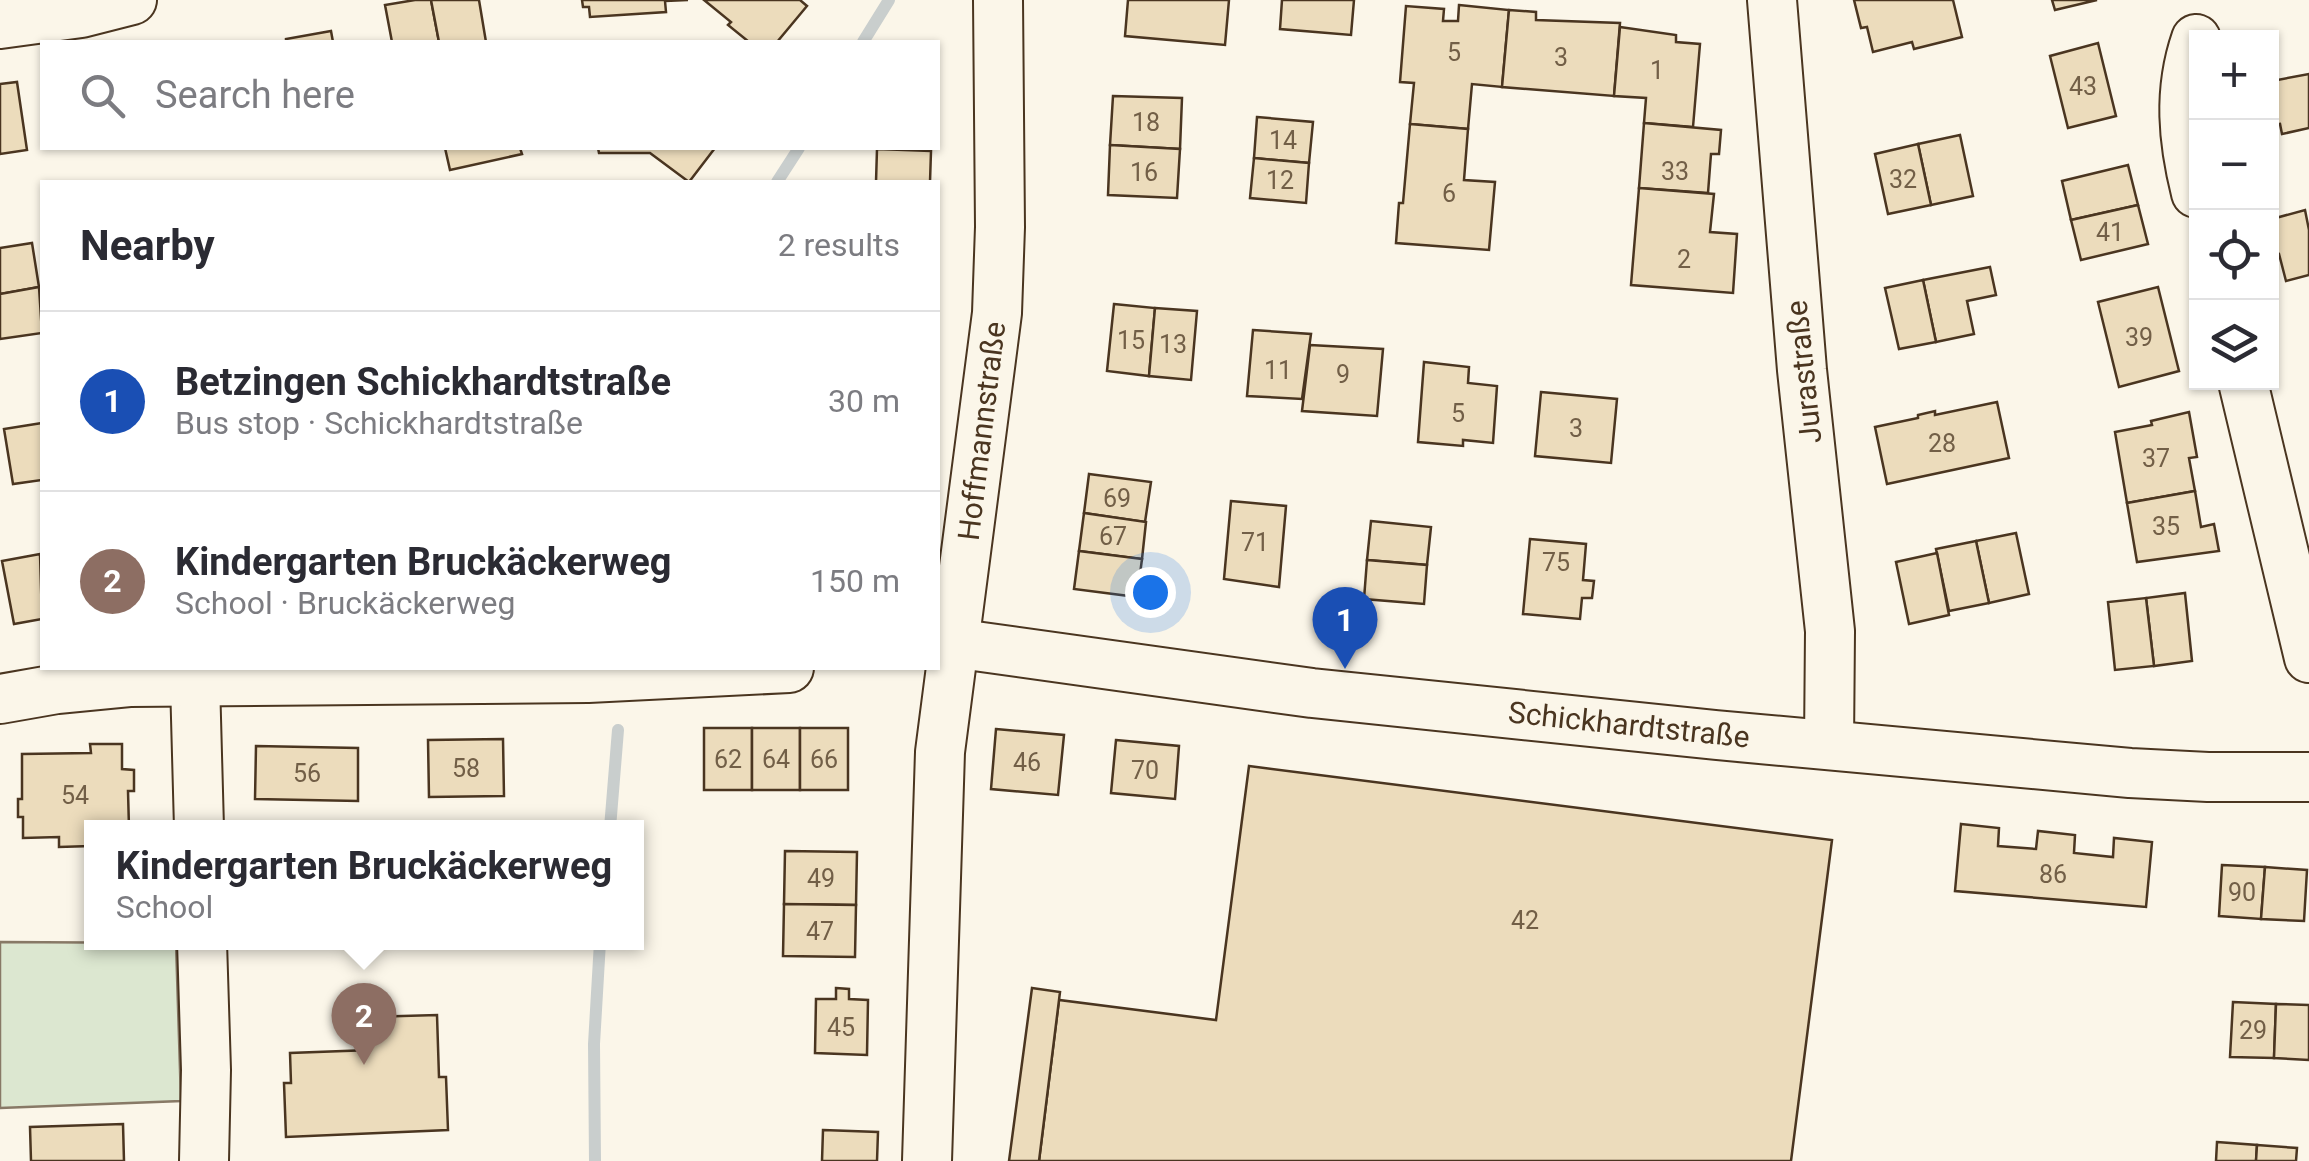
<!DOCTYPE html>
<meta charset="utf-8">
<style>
:root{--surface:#fff;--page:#f7f7f7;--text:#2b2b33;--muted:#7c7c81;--line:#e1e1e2;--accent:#2563eb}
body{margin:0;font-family:Roboto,sans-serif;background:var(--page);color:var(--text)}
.controls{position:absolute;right:30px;top:30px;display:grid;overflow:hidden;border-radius:0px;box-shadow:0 2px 8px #0004}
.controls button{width:90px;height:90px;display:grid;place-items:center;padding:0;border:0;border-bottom:2px solid var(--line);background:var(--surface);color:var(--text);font:50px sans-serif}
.you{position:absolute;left:1150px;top:592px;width:35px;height:35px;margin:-25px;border:8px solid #fff;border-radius:50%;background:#1a73e8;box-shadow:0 0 0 15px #1a73e833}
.badge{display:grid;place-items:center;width:65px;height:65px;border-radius:50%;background:var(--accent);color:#fff;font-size:32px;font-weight:700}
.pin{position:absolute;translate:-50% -82px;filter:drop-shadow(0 2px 5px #0008)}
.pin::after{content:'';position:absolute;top:52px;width:35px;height:30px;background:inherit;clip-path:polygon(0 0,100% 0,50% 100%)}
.popup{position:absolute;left:84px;top:820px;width:560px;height:130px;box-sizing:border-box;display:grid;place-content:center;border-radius:0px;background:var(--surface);filter:drop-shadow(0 2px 8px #0005);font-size:32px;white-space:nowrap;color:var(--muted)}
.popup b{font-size:38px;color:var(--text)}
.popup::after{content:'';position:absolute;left:50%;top:100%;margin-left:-20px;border:20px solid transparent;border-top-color:var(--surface)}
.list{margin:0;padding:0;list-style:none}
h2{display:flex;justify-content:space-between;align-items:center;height:130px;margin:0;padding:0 40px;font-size:42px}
h2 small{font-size:32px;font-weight:400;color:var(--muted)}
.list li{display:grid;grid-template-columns:65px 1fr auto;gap:30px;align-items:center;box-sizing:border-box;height:180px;padding:0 40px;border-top:2px solid var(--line)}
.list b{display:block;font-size:38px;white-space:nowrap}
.list p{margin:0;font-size:32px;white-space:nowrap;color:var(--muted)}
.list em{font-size:32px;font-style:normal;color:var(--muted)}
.icon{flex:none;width:55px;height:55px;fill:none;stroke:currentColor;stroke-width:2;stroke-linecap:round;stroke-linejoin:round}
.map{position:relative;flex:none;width:2309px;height:1161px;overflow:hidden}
.search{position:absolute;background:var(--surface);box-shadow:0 2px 8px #0004;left:40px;top:40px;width:900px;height:110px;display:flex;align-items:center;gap:25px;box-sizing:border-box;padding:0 35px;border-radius:0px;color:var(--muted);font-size:38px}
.panel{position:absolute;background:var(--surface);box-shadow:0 2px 8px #0004;left:40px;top:180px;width:900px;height:490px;border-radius:0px}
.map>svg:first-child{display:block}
.green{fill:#dce7d0;stroke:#887966;stroke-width:2.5}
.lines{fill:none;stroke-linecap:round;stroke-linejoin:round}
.stream{stroke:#c9cecd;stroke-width:12}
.building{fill:#ecdcbc;stroke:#4a3520;stroke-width:2.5}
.minor-casing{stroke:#4a3520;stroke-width:52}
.minor{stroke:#fbf6e9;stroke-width:48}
.labels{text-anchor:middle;stroke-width:8;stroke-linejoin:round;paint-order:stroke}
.number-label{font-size:25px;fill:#725f47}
.street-label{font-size:30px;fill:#4a3520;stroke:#fbf6e9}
</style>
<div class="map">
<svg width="2309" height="1161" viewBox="0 0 2309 1161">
<rect width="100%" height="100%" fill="#fbf6e9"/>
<!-- green -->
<polygon class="green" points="0,942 176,943 181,1101 0,1108"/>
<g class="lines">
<!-- stream -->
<g class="stream">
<polyline points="863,42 889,0"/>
<polyline points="777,182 799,148"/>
<polyline points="610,828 618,730"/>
<polyline points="595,1161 594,1044 600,942"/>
</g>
</g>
<!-- building -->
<g class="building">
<polygon points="415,0 431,0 439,42 392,42 385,5"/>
<polygon points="431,0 479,0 486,42 439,42"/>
<polygon points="582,0 688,0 665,1 666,12 590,17 589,7 583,7"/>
<polygon points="704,0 800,0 807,6 777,42 749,42 728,25 731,22"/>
<polygon points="1128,0 1229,0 1225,45 1125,36"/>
<polygon points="1282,0 1354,0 1351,35 1280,29"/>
<polygon points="1854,0 1953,0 1962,37 1914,49 1912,42 1873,52 1867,27 1861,28"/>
<polygon points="2052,0 2097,0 2055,10"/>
<polygon points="1459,5 1509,10 1502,87 1472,84 1468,129 1410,124 1414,83 1400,82 1406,6 1444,9 1443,21 1458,21"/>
<polygon points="1509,10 1536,12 1536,20 1620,23 1614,96 1502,87"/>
<polygon points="1620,27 1676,35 1676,42 1700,44 1693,127 1644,123 1646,98 1614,96"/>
<polygon points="331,31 333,42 286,42 286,39"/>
<polygon points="2098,43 2116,116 2068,128 2050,56"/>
<polygon points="2309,74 2309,128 2282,134 2280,124 2272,125 2272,81"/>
<polygon points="17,82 27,150 0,154 0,84"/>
<polygon points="1113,96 1182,98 1180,149 1110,145"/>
<polygon points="1257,117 1313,122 1309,163 1254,158"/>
<polygon points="1644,123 1721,130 1719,154 1711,154 1708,193 1639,188"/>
<polygon points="1410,124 1468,129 1464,180 1495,182 1489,250 1396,243 1399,203 1403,203"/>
<polygon points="1960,135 1973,196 1931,205 1918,144"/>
<polygon points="1918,144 1931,205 1888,214 1875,154"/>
<polygon points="1110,145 1180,149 1177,198 1108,195"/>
<polygon points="445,148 520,148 522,154 450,170"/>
<polygon points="598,148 715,148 689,182 650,153 599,153"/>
<polygon points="877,149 931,151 930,182 876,182"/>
<polygon points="1254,158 1309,163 1306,203 1250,198"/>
<polygon points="2128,165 2138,205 2071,220 2062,181"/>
<polygon points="1639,188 1714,194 1710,232 1737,234 1733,293 1631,285"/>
<polygon points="2138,205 2148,244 2081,260 2071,220"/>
<polygon points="2305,210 2309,230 2309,275 2286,281 2279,254 2272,256 2272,219"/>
<polygon points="32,243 39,287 0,294 0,248"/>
<polygon points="1990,267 1996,295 1967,301 1974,334 1936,342 1923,280"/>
<polygon points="1923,280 1936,342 1899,349 1885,288"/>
<polygon points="39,287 42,333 0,339 0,294"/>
<polygon points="2158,287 2179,371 2119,387 2098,302"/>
<polygon points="1114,304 1155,308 1149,376 1107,371"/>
<polygon points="1155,308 1197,311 1191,380 1149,376"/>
<polygon points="1253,330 1311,334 1302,399 1247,396"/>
<polygon points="1310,345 1383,349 1377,416 1302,411"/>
<polygon points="1424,362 1469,367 1468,383 1497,386 1493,443 1463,440 1463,446 1418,442"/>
<polygon points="1541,392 1617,399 1611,463 1535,456"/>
<polygon points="1997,402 2009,458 1887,484 1875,427 1918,418 1918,415 1935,411 1935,415"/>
<polygon points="2189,412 2197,457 2189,458 2195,491 2127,503 2115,432 2152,425 2151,421"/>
<polygon points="42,423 42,480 13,484 4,429"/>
<polygon points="1089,474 1151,482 1145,522 1084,513"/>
<polygon points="2195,491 2201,527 2214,524 2219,551 2137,562 2127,503"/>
<polygon points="1231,501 1286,506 1279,587 1224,579"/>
<polygon points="1084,513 1146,522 1142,559 1079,551"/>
<polygon points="1371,521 1431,527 1427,565 1367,560"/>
<polygon points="2016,533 2029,594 1989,603 1976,541"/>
<polygon points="1530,539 1586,544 1583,580 1594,581 1592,598 1582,598 1580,619 1523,614"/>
<polygon points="1976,541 1989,603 1949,611 1936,549"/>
<polygon points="1079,551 1142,559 1137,597 1074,589"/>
<polygon points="1937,553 1949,615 1909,624 1896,562"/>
<polygon points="40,554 42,619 14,624 2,561"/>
<polygon points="1367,560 1427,565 1424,604 1364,599"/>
<polygon points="2185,593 2192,661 2154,666 2146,598"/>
<polygon points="2146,598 2154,666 2115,670 2108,602"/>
<rect x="704" y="728" width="48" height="62"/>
<rect x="752" y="728" width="48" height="62"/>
<rect x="800" y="728" width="48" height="62"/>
<polygon points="996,729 1064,735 1058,795 991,789"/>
<polygon points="503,739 504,796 429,797 428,740"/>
<polygon points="1116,740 1179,746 1175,799 1111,793"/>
<polygon points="90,744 122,744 122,769 134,770 134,791 128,791 129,828 91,828 91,846 59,847 59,837 23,838 23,817 18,817 18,799 22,799 22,754 91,753"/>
<polygon points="256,746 358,748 358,801 255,799"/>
<polygon points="1249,766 1832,840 1791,1161 1039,1161 1059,1000 1216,1020"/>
<polygon points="1961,824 1999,828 1998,846 2036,849 2038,831 2075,835 2074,853 2113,857 2114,838 2152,842 2146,907 1955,891"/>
<polygon points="785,851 857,852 856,905 784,904"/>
<polygon points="2222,865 2265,867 2261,919 2219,916"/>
<polygon points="2265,867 2307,870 2304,921 2261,919"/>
<polygon points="784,904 856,905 855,957 783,956"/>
<polygon points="836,988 849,989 849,999 868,1000 867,1055 815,1053 816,999 836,999"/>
<polygon points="1032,988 1060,992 1039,1161 1009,1161"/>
<polygon points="2233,1002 2276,1004 2274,1058 2230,1057"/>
<polygon points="2276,1004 2309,1005 2309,1060 2274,1058"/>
<polygon points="437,1015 439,1077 446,1077 448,1130 286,1137 284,1083 291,1083 290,1053 370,1050 368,1017"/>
<polygon points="123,1124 124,1161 31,1161 30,1127"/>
<polygon points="823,1130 878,1132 877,1161 822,1161"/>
<polygon points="2217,1142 2257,1145 2256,1161 2216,1161"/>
<polygon points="2257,1145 2297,1148 2296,1161 2256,1161"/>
</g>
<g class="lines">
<defs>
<g id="minor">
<polyline points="1772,0 1802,370 1830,631 1829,744"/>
<polyline points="0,24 81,13 132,0"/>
<path d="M2196,39C2178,91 2183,141 2196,193"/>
<polyline points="2243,382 2309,658"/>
<polyline points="953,643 1312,693 1716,735 2130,773 2208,777 2309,777"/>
<polyline points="195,681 199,828"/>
<polyline points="0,699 57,689 129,682 588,678 789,668"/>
<polyline points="202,942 206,1070 204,1161"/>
<polyline points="927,1161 940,752 997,313 1000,227 998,0"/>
</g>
</defs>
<!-- minor casing -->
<use href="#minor" class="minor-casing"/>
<!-- minor -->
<use href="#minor" class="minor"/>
</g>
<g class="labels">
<!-- number labels -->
<g class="number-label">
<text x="1454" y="61">5</text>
<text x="1561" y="66">3</text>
<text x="1657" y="79">1</text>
<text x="2083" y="95">43</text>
<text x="1146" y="131">18</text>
<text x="1283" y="149">14</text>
<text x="1675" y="180">33</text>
<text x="1144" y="181">16</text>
<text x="1903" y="188">32</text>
<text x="1280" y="189">12</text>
<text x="1449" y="202">6</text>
<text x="2110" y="241">41</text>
<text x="1684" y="268">2</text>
<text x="2139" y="346">39</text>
<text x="1131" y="349">15</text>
<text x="1173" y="353">13</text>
<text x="1278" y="379">11</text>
<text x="1343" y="383">9</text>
<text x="1458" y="422">5</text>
<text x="1576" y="437">3</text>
<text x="1942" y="452">28</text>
<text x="2156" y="467">37</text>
<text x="1117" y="507">69</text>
<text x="2166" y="535">35</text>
<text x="1113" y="545">67</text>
<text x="1255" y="551">71</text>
<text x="1556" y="571">75</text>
<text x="728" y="768">62</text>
<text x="776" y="768">64</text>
<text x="824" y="768">66</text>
<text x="1027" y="771">46</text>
<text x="466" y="777">58</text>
<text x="1145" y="779">70</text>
<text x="307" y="782">56</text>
<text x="75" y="804">54</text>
<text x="2053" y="883">86</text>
<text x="821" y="887">49</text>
<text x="2242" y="901">90</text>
<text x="1525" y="929">42</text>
<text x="820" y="940">47</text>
<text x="841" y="1036">45</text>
<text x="2253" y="1039">29</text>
</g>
<!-- street labels -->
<g class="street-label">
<text transform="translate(1804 372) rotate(-96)" y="10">Jurastraße</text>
<text transform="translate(982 431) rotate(-83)" y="10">Hoffmannstraße</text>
<text transform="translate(1629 725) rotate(6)" y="10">Schickhardtstraße</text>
</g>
</g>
</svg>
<div class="controls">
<button>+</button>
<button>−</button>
<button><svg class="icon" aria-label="locate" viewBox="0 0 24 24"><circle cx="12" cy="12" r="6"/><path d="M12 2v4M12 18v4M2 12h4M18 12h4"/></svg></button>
<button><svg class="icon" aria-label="layers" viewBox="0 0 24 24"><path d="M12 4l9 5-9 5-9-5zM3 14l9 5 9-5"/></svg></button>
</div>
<div class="you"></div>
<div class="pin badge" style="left:1345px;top:669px;background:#1a4fb4">1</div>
<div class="pin badge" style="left:364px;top:1065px;background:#8d6e63">2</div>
<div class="popup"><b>Kindergarten Bruckäckerweg</b>School</div>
<div class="search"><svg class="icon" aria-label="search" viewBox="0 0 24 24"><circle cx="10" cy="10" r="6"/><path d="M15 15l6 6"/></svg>Search here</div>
<section class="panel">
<h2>Nearby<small>2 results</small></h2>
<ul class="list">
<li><span class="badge" style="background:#1a4fb4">1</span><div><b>Betzingen Schickhardtstraße</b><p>Bus stop · Schickhardtstraße</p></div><em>30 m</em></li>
<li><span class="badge" style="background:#8d6e63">2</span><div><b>Kindergarten Bruckäckerweg</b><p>School · Bruckäckerweg</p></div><em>150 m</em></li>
</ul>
</section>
</div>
